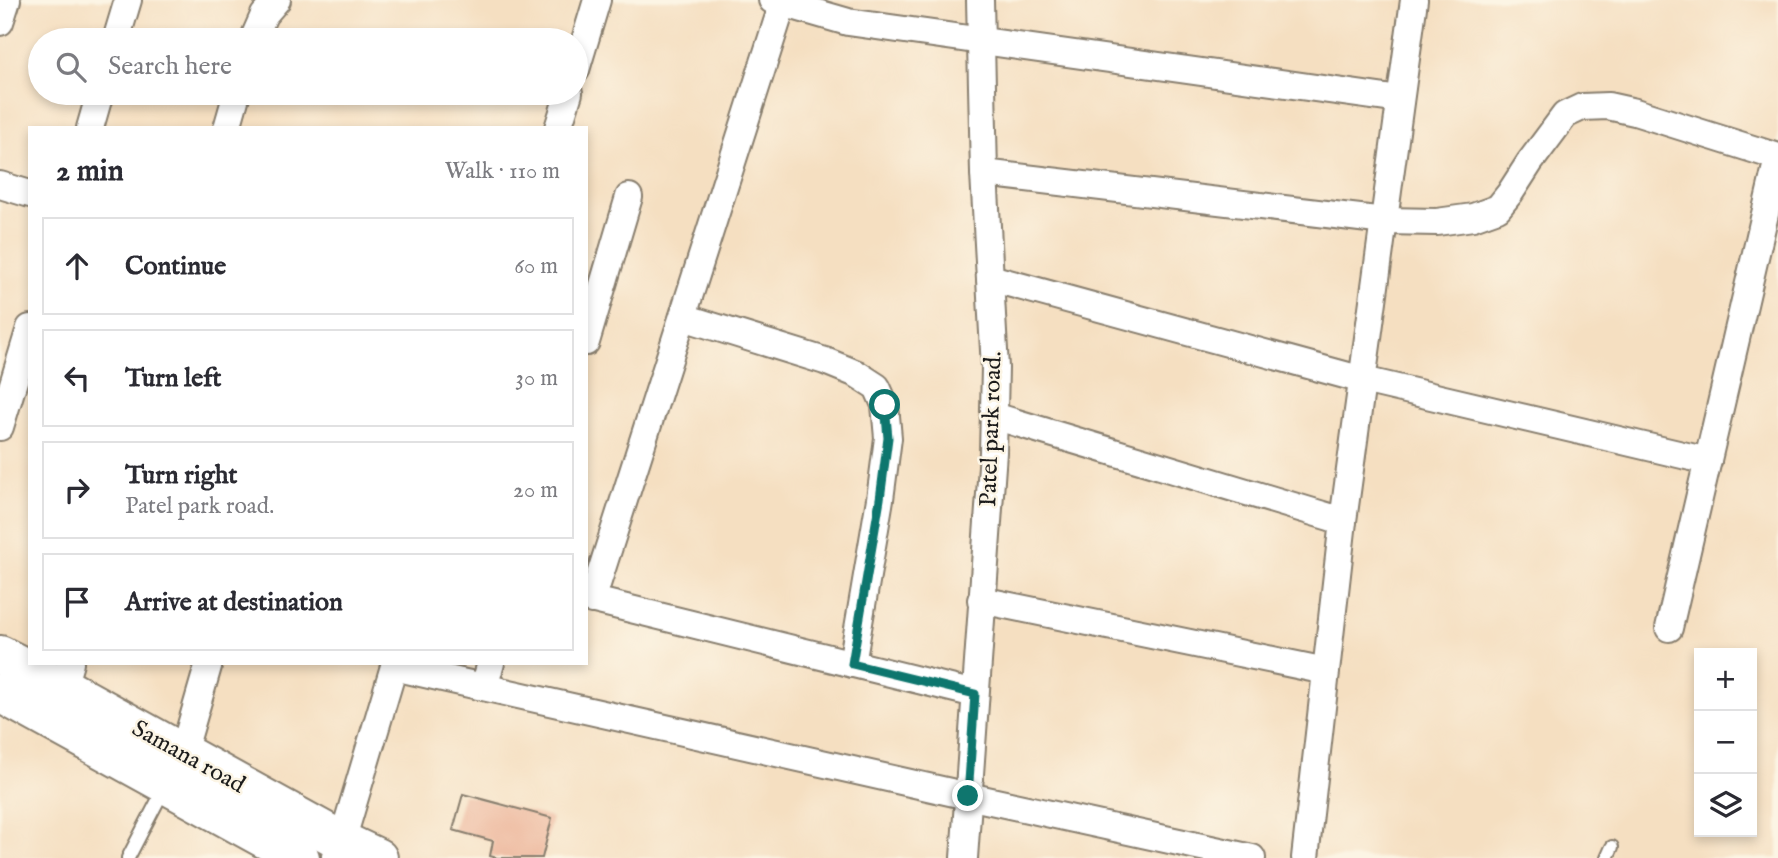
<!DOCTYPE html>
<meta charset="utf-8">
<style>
:root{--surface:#fff;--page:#f2f2f3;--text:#2b2b33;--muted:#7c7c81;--line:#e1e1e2}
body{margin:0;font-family:"IM FELL English",serif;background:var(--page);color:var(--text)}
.controls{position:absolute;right:21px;bottom:21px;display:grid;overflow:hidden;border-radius:0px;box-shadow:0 4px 10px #0003}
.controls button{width:63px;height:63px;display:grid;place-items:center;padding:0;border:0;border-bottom:2px solid var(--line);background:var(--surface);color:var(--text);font:35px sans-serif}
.stop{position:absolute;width:21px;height:21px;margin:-16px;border:5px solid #0f766e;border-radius:50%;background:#fff}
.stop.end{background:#0f766e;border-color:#fff;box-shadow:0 2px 7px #0008}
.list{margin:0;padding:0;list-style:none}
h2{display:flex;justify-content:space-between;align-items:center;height:91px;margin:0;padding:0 28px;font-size:30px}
h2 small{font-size:23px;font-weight:400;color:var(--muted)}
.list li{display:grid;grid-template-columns:46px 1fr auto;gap:21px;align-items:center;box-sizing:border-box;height:98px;margin:0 14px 14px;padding:0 14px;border:2px solid var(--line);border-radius:0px}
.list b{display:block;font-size:26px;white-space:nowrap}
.list p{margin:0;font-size:23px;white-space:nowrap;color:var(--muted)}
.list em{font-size:23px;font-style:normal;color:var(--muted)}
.icon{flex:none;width:38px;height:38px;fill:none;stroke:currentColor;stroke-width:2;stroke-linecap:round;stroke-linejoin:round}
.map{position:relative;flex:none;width:1778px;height:858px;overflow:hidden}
.search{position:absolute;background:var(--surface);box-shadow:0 4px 10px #0003;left:28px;top:28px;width:560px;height:77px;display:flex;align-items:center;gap:18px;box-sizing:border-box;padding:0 24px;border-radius:38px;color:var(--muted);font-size:26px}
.panel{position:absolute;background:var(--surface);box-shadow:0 4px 10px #0003;left:28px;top:126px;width:560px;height:539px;border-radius:0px}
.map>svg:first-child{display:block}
.building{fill:#ebae92}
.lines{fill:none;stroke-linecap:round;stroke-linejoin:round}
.service-casing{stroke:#887e6e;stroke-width:16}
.minor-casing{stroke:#887e6e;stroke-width:30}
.primary-casing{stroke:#887e6e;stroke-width:42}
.service{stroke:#fff;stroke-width:12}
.minor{stroke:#fff;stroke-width:26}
.primary{stroke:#fff;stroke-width:38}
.route{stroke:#0f766e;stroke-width:9}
.labels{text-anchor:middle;stroke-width:5;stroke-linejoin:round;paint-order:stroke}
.street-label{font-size:24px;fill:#1c1c1c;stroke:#fcf5e5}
</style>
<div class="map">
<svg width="1778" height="858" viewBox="0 0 1778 858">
<rect width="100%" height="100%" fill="#fcf5e5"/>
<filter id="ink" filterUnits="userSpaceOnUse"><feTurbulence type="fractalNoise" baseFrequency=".0143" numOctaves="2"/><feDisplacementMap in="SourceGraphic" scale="14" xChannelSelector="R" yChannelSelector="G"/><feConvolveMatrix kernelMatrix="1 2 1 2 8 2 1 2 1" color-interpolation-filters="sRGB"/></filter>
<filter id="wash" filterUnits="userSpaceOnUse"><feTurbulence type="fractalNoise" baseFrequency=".00686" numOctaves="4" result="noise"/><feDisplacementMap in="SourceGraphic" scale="28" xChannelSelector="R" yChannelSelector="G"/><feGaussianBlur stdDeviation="1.57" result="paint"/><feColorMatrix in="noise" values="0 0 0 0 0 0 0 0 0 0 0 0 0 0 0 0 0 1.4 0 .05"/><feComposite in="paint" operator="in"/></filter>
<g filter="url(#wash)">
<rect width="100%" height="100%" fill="#f5dfc1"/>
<g id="blocks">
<!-- building -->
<polygon class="building" points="463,794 552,818 542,858 497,858 490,856 493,841 453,830"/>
</g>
</g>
<g filter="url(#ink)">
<use href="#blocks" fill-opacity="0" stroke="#887e6e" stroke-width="2"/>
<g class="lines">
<defs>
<g id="service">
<polyline points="128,858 165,787"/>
<polyline points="1607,858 1612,847"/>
</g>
<g id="minor">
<polyline points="772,0 848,22 1400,100"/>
<polyline points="0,22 7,0"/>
<polyline points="116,40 128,0"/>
<polyline points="253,40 264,15 277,0"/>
<polyline points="576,70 597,0"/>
<polyline points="90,128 100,93"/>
<polyline points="227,128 237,93"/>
<polyline points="558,128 569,93"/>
<polyline points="984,173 1385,221 1437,222 1473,217 1498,208 1510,193 1530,162 1565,115 1582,107 1608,106 1635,112 1778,157"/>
<polyline points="0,185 30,194"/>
<polyline points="990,278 1363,380 1708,461"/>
<polyline points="683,317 825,361 857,374 877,387 885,405 888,438 880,499 852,664"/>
<polyline points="586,342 629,197"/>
<polyline points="994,416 1343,521"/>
<polyline points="0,427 30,328"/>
<polyline points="586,598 975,694"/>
<polyline points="592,600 783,3"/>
<polyline points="981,600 1326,671"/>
<polyline points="1669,628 1778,158"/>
<polyline points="394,667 968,796 1252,858"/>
<polyline points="63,687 70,663"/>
<polyline points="484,687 491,663"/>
<polyline points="183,753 209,663"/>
<polyline points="335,856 342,841 395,663"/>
<polyline points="964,858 993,452 995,368 984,173 980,0"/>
<polyline points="1305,858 1343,521 1414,0"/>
</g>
<g id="primary">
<polyline points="0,655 63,687 342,841 378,858"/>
<polyline points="0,693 300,858"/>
</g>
</defs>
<!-- service casing -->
<use href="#service" class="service-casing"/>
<!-- minor casing -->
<use href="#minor" class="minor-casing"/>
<!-- primary casing -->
<use href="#primary" class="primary-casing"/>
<!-- service -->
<use href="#service" class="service"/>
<!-- minor -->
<use href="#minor" class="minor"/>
<!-- primary -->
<use href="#primary" class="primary"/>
</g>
</g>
<g class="lines" filter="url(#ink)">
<!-- route -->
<polyline class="route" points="885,405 888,438 880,499 852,664 975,694 968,796"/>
</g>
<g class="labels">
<!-- street labels -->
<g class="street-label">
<text transform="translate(990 429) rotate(-88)" y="8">Patel park road.</text>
<text transform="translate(189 756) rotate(29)" y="8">Samana road</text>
</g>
</g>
</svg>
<div class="controls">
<button>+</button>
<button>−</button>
<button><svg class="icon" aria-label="layers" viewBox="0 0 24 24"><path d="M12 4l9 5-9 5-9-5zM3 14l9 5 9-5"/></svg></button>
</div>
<div class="stop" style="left:885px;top:405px"></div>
<div class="stop end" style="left:968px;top:796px"></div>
<div class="search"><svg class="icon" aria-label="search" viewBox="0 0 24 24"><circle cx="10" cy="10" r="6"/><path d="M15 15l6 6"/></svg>Search here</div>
<section class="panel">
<h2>2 min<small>Walk · 110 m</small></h2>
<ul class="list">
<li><svg class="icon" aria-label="ahead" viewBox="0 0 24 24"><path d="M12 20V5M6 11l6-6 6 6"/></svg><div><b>Continue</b></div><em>60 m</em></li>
<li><svg class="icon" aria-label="left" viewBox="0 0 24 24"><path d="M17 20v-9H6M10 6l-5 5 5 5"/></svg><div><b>Turn left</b></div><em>30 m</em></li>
<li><svg class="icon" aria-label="right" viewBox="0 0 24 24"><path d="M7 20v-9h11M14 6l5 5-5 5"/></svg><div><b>Turn right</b><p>Patel park road.</p></div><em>20 m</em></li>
<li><svg class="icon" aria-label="arrive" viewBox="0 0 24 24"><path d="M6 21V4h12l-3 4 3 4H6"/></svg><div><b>Arrive at destination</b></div></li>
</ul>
</section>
</div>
